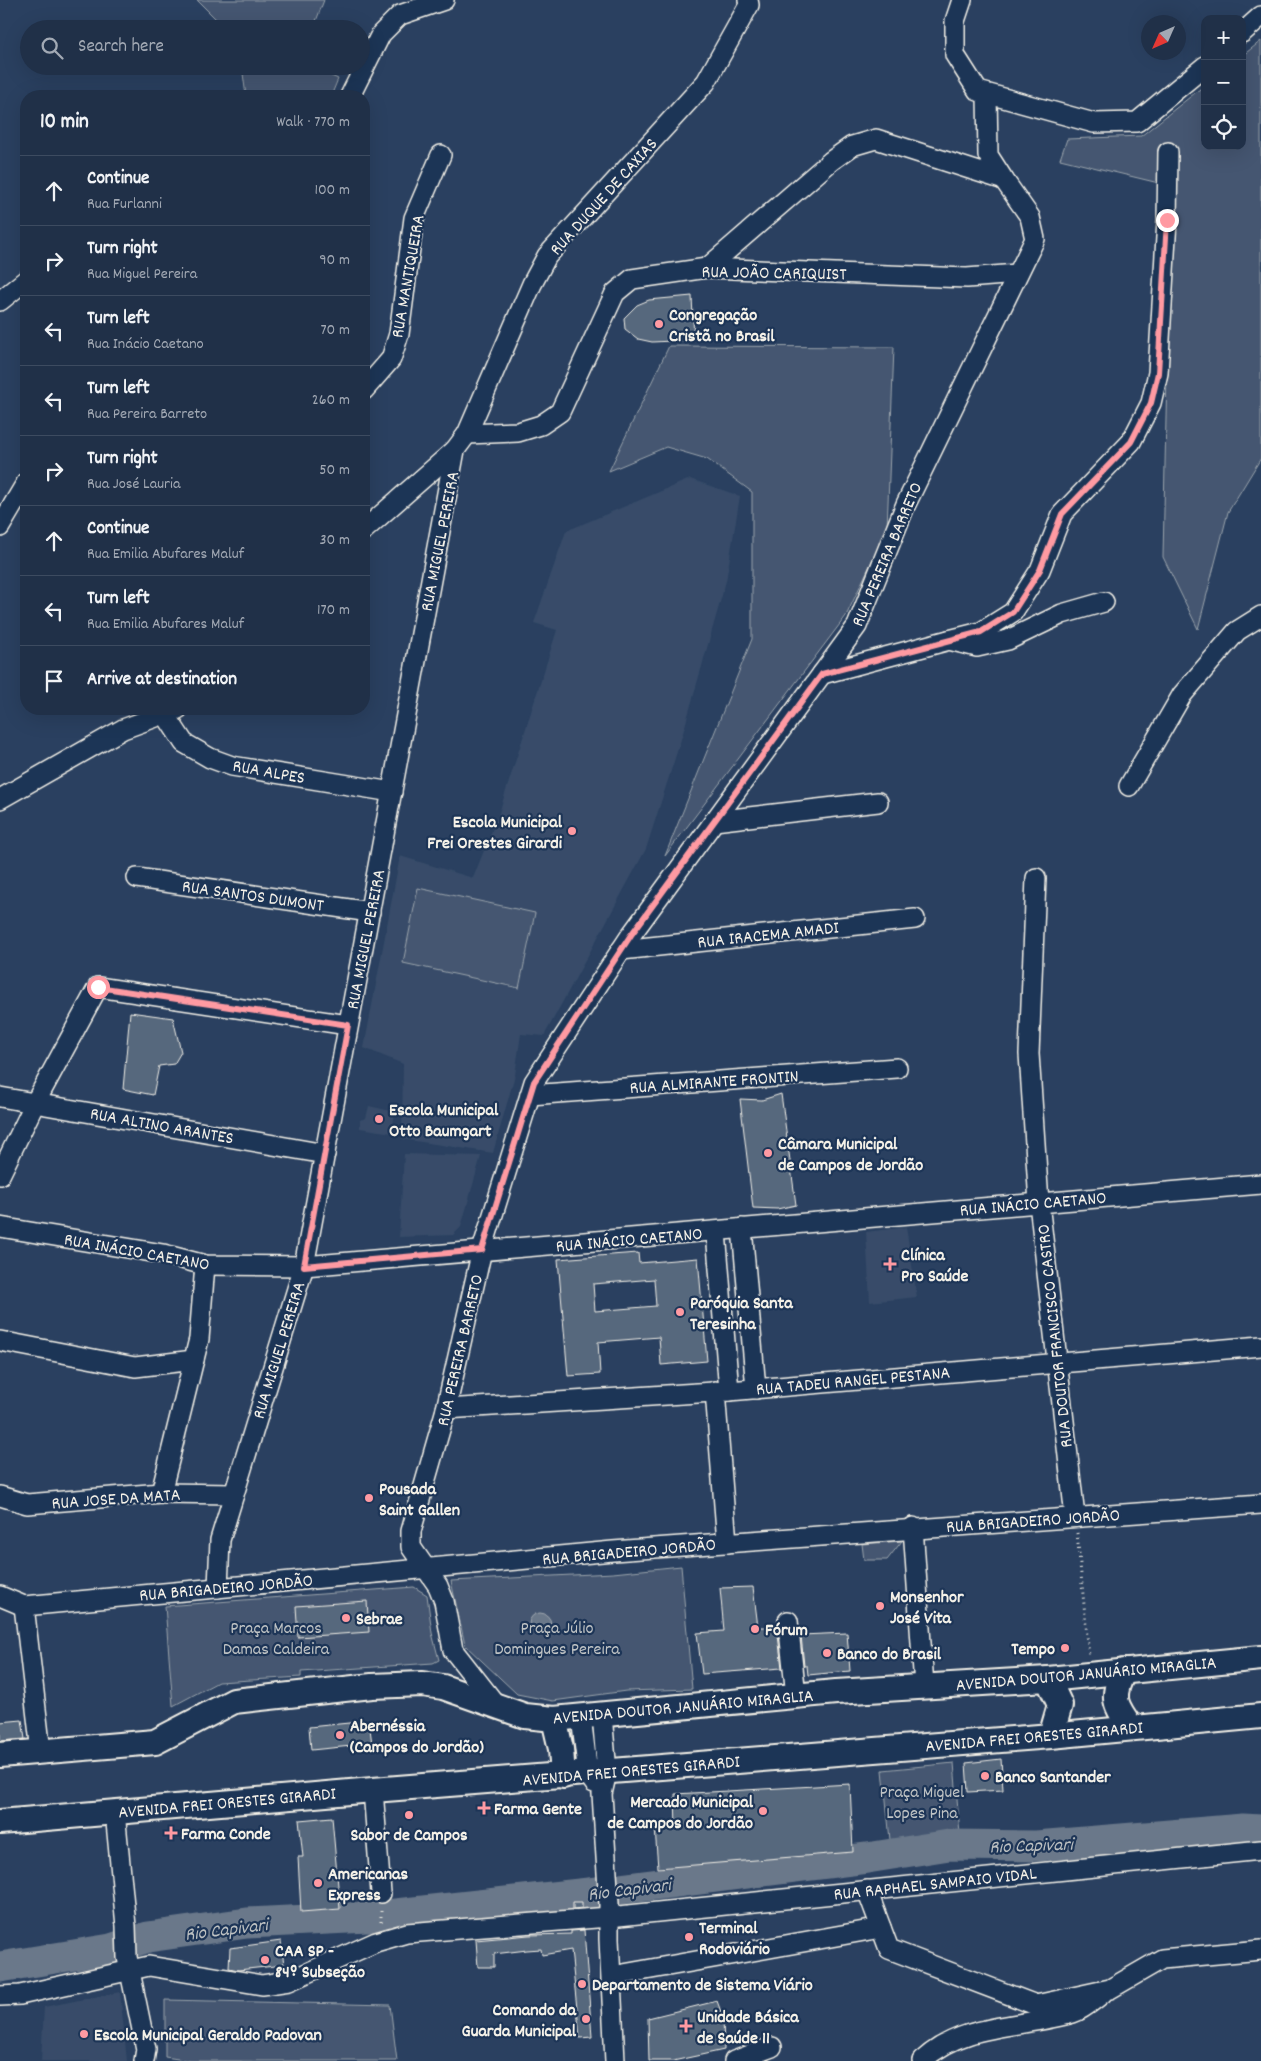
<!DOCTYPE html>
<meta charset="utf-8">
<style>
:root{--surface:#203048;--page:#2d3c52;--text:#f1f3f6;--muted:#a2a9b4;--line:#3d4b60}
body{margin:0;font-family:Dekko,sans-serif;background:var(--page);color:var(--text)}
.controls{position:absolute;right:15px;top:15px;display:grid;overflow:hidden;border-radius:10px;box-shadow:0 5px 20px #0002}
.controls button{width:45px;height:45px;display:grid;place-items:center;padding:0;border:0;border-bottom:1px solid var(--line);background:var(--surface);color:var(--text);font:25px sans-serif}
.compass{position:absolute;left:1141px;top:15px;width:45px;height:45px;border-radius:50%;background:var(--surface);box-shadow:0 5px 20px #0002;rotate:225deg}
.stop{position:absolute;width:15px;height:15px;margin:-11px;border:4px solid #ff9aa2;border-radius:50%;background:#fff}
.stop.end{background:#ff9aa2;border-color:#fff;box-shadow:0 1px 5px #0008}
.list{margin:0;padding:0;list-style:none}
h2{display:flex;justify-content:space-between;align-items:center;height:65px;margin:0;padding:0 20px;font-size:21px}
h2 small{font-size:16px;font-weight:400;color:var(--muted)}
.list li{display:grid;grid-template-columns:32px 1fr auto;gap:15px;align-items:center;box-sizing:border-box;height:70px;padding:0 20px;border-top:1px solid var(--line)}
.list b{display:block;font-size:19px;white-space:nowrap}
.list p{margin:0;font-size:16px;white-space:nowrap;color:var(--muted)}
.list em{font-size:16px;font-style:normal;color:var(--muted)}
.icon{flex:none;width:28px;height:28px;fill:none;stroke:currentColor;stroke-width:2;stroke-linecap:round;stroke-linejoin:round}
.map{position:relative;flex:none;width:1261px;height:2061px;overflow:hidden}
.search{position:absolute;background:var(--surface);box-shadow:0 5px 20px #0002;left:20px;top:20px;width:350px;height:55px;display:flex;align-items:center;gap:12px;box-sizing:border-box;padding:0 18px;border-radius:28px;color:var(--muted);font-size:19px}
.panel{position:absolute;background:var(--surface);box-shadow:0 5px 20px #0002;left:20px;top:90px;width:350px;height:625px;border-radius:20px}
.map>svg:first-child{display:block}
.built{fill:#374c69}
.green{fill:#445771;stroke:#9ca4ac}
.water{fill:#6a788a;stroke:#a1a8b0}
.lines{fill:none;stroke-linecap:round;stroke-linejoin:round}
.river{stroke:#6a788a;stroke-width:31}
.building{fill:#56677d;stroke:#f4f1e8;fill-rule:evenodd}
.minor-casing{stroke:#f4f1e8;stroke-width:22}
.major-casing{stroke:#f4f1e8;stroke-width:28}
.path{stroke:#f4f1e8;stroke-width:3;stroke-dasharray:1 4;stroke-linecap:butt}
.minor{stroke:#1d3557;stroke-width:19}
.major{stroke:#1d3557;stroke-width:24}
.route{stroke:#ff9aa2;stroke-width:6}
.poi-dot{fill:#ff9aa2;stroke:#1d3557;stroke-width:2}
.labels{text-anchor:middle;stroke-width:4.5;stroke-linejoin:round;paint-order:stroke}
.street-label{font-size:18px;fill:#f4f1e8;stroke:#1d3557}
.poi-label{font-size:18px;font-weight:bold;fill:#f4f1e8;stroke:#1d3557;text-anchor:start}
.park-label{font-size:18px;fill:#bfc3c4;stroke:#1d3557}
.water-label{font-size:19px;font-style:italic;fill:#bdc1c2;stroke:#1d3557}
</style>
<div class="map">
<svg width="1261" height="2061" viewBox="0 0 1261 2061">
<rect width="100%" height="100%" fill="#2a4060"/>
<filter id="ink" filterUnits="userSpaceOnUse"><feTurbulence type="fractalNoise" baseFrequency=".02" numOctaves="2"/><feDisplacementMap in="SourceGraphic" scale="10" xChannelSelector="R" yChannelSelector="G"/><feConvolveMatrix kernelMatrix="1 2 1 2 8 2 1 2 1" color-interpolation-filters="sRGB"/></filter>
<g filter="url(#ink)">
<!-- built -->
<g class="built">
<polygon points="690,479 740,496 726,581 683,733 646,849 544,1036 521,1034 515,1075 493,1153 402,1139 403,1064 364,1048 400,856 473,878 499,813 557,630 534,623 566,531"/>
<polygon points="369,1106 395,1112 392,1133 360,1128 360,1120 366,1118"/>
<polygon points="404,1154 481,1156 461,1227 453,1235 399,1237"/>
<polygon points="906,1227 917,1297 870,1302 866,1232"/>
<polygon points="120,1992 127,2061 41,2061 44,2007"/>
</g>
<!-- green -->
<g class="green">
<polygon points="197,0 324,0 313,29 226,29"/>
<polygon points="1261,41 1261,458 1228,512 1198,629 1163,557 1171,186 1060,159 1067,139 1141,136 1205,85 1205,146 1242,146 1242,56"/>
<polygon points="242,66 310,66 338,79 331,96 246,96"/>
<polygon points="669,346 894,347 887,529 846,616 665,856 752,639 752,492 707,459 666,447 609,471"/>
<polygon points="418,888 535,913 519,988 403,963"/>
<polygon points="902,1541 887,1560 864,1560 862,1544"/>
<polygon points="681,1566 692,1689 626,1691 553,1701 517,1694 465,1645 451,1581 613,1573"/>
<polygon points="414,1587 427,1595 432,1633 439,1660 433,1663 301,1672 301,1677 218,1682 173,1706 165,1606"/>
<polygon points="954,1763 960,1834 890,1840 883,1770"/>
<polygon points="165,2000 390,2005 397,2061 191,2061 165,2057"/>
</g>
<!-- water -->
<circle class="water" cx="540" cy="1624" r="11"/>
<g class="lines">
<!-- river -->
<polyline class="river" points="0,1967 111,1949 148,1937 247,1923 368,1917 589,1893 867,1858 949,1845 1036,1846 1243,1829 1261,1830"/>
</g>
<!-- building -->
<g class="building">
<polygon points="692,296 694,340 652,342 638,339 625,329 624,318 637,305 649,300"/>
<polygon points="130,1012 173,1018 181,1052 174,1064 159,1066 153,1095 123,1089"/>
<polygon points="781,1094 796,1205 777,1209 753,1208 740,1099 762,1100"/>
<path d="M638,1253L639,1263L698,1258L707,1361L661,1365L659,1337L598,1342L600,1374L568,1376L558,1259ZM654,1279L656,1306L595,1311L593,1284Z"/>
<polygon points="753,1587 758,1627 777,1627 782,1668 702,1674 697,1633 724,1631 720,1588"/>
<polygon points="367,1601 369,1632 298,1637 296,1606"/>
<polygon points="847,1633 850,1671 808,1675 807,1666 804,1666 801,1635"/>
<polygon points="22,1720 25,1739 0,1741 0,1722"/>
<polygon points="369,1721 372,1744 311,1750 309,1727"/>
<polygon points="1001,1759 1003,1790 968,1792 966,1763"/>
<polygon points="850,1784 853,1852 658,1868 655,1828 676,1828 675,1794"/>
<polygon points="332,1817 340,1909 301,1912 298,1857 303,1857 299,1820"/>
<polygon points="573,1902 582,1902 582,1908 573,1909"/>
<polygon points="584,1930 592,2037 580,2038 571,1950 542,1955 541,1949 527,1950 494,1954 494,1967 478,1967 476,1940 529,1935 571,1934 571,1931"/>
<polygon points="281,1941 284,1965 238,1970 229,1968 230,1948"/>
<polygon points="717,2001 723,2017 724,2050 673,2061 649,2061 648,2018"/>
</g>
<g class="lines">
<defs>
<g id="minor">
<polyline points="962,0 955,21 955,55 978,91 1094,123 1137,122 1205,66"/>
<polyline points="1242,33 1261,16"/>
<polyline points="987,94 988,155 1004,180"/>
<polyline points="350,96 381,34 400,15 444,0"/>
<polyline points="0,301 26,280"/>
<polyline points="364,390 391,359 399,334 414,218 441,155"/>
<polyline points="467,434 518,432 541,425 560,412 615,293 632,279 707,268 967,278 1017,274"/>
<polyline points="0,527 26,483"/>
<polyline points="364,530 455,450"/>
<polyline points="949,640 981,632 1013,612 1040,570 1062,514 1131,442 1151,403 1158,373 1167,220 1168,152"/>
<polyline points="822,674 949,640 977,647 1008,640 1062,614 1104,602"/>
<polyline points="165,714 184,743 210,758 232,766 392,792"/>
<polyline points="1129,786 1182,695 1237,631 1261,616"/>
<polyline points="0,799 123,729 178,709"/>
<polyline points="714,821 878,802"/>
<polyline points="137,878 370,912"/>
<polyline points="1036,878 1029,1054 1039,1203 1075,1517"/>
<polyline points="621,950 915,919"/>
<polyline points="530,1095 897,1068"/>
<polyline points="0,1097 325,1154"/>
<polyline points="0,1175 35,1103 98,987 348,1025"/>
<polyline points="0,1227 163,1254 205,1265 304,1266 1261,1184"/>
<polyline points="742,1228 756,1389"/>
<polyline points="716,1232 729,1391"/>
<polyline points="0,1341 135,1367 194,1360"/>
<polyline points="715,1391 727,1543"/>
<polyline points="446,1409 729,1391 1261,1346"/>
<polyline points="161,1493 199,1339 205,1265"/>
<polyline points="0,1496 27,1504 161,1493 234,1494"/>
<polyline points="913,1527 924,1686"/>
<polyline points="218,1588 220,1540 304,1266 455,450 467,434 532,284 547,256 706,82 749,5 748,0"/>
<polyline points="0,1596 24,1606 613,1551 1261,1504"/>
<polyline points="24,1606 41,1752"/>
<polyline points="788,1621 796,1696"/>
<polyline points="497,1706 453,1650 444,1601 438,1586 411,1547 411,1531 446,1409 482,1250 534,1082 631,935 857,626 906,504 1035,239 1030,217 1004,180 876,139 852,146 831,161 707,268"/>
<polyline points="602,1715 607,1772 602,1794 609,1904 609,1939 615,2061"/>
<polyline points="581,1717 588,1774 594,1783"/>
<polyline points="373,1790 381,1893"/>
<polyline points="115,1812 126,1926 127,1957 146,2049 144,2061"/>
<polyline points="867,1890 889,1949 1036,2005 1110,1989 1162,1959 1261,1950"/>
<polyline points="612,1976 881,1928"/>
<polyline points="0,1996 20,1995 149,1966 262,1985 289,1981 376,1942 407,1933 609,1917 1261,1850"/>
<polyline points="734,2061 772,2047"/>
<path d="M922,2061C963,2022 1022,2028 1073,2013C1083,2010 1094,2000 1102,1994"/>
</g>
<g id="major">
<path d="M1124,1671C1110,1697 1115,1705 1131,1727"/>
<polyline points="1048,1679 1060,1705 1051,1736"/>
<polyline points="554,1719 561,1749 563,1776"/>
<polyline points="0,1755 155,1742 234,1701 372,1686 422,1684 443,1687 525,1716 554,1719 836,1692 1048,1679 1261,1658"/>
<polyline points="0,1822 373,1790 1051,1736 1261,1716"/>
</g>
</defs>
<!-- minor casing -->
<use href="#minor" class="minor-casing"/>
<!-- major casing -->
<use href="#major" class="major-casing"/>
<!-- path -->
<g class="path">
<polyline points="1077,1533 1089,1656"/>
<polyline points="381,1922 381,1908"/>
</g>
<!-- minor -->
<use href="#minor" class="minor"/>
<!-- major -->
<use href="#major" class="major"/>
</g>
</g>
<g class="lines" filter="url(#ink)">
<!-- route -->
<polyline class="route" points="98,987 348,1025 304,1266 482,1250 534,1082 631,935 822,674 981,632 1013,612 1040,570 1062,514 1131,442 1151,403 1158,373 1167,220"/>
</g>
<!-- markers -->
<g class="poi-dot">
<circle cx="659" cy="324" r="5"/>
<circle cx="572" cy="831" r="5"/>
<circle cx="379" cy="1119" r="5"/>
<circle cx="768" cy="1153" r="5"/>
<path d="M887.5 1256.5h5v5h5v5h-5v5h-5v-5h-5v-5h5z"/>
<circle cx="680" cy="1312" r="5"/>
<circle cx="369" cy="1498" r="5"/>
<circle cx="880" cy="1606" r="5"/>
<circle cx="346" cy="1618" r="5"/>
<circle cx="755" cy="1629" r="5"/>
<circle cx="1065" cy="1648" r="5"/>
<circle cx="827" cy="1653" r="5"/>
<circle cx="340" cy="1735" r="5"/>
<circle cx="985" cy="1776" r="5"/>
<path d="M481.5 1800.5h5v5h5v5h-5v5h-5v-5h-5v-5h5z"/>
<circle cx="763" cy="1811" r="5"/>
<circle cx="409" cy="1815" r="5"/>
<path d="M168.5 1825.5h5v5h5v5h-5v5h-5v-5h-5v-5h5z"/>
<circle cx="318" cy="1883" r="5"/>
<circle cx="689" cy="1937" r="5"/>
<circle cx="265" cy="1960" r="5"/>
<circle cx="582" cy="1984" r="5"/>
<circle cx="586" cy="2019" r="5"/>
<path d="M683.5 2018.5h5v5h5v5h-5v5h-5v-5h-5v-5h5z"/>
<circle cx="84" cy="2034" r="5"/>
</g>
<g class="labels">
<!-- street labels -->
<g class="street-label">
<text transform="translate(603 196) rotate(-48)" y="6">RUA DUQUE DE CAXIAS</text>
<text transform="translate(774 272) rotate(1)" y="6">RUA JOÃO CARIQUIST</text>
<text transform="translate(407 276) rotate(-80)" y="6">RUA MANTIQUEIRA</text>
<text transform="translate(439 541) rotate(-79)" y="6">RUA MIGUEL PEREIRA</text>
<text transform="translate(886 554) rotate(-67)" y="6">RUA PEREIRA BARRETO</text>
<text transform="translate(269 771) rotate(10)" y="6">RUA ALPES</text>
<text transform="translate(253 895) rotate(8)" y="6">RUA SANTOS DUMONT</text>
<text transform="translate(768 934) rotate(-6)" y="6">RUA IRACEMA AMADI</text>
<text transform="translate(365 939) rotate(-79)" y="6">RUA MIGUEL PEREIRA</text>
<text transform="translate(714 1081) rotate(-4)" y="6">RUA ALMIRANTE FRONTIN</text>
<text transform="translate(162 1125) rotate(10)" y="6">RUA ALTINO ARANTES</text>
<text transform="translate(1033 1203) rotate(-5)" y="6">RUA INÁCIO CAETANO</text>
<text transform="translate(629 1239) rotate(-5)" y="6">RUA INÁCIO CAETANO</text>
<text transform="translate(137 1251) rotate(10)" y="6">RUA INÁCIO CAETANO</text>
<text transform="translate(1054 1336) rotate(-96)" y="6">RUA DOUTOR FRANCISCO CASTRO</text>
<text transform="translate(278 1350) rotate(-73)" y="6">RUA MIGUEL PEREIRA</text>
<text transform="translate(459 1350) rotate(-77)" y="6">RUA PEREIRA BARRETO</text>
<text transform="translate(853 1380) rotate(-5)" y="6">RUA TADEU RANGEL PESTANA</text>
<text transform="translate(116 1498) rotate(-4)" y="6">RUA JOSE DA MATA</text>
<text transform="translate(1033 1520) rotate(-4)" y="6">RUA BRIGADEIRO JORDÃO</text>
<text transform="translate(629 1551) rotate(-5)" y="6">RUA BRIGADEIRO JORDÃO</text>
<text transform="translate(226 1587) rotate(-5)" y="6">RUA BRIGADEIRO JORDÃO</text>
<text transform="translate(1086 1673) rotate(-5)" y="6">AVENIDA DOUTOR JANUÁRIO MIRAGLIA</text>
<text transform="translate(683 1706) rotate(-5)" y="6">AVENIDA DOUTOR JANUÁRIO MIRAGLIA</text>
<text transform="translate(1034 1736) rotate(-5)" y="6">AVENIDA FREI ORESTES GIRARDI</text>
<text transform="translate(631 1770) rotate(-5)" y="6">AVENIDA FREI ORESTES GIRARDI</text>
<text transform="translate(227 1802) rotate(-5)" y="6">AVENIDA FREI ORESTES GIRARDI</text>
<text transform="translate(935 1883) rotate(-6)" y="6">RUA RAPHAEL SAMPAIO VIDAL</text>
</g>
<!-- poi labels -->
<g class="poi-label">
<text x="669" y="320">Congregação<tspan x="669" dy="21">Cristã no Brasil</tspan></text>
<text x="562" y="827" text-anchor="end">Escola Municipal<tspan x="562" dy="21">Frei Orestes Girardi</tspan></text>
<text x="389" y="1115">Escola Municipal<tspan x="389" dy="21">Otto Baumgart</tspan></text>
<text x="778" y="1149">Câmara Municipal<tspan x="778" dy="21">de Campos de Jordão</tspan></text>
<text x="901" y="1260">Clínica<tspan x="901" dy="21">Pro Saúde</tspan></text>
<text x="690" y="1308">Paróquia Santa<tspan x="690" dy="21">Teresinha</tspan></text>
<text x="379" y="1494">Pousada<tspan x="379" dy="21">Saint Gallen</tspan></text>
<text x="890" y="1602">Monsenhor<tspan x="890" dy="21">José Vita</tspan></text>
<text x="356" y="1624">Sebrae</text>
<text x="765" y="1635">Fórum</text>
<text x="1055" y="1654" text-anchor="end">Tempo</text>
<text x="837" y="1659">Banco do Brasil</text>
<text x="350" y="1731">Abernéssia<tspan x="350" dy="21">(Campos do Jordão)</tspan></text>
<text x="995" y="1782">Banco Santander</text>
<text x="753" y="1807" text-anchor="end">Mercado Municipal<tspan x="753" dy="21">de Campos do Jordão</tspan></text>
<text x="494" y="1814">Farma Gente</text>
<text x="181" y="1839">Farma Conde</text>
<text x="409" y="1840" text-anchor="middle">Sabor de Campos</text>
<text x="328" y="1879">Americanas<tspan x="328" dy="21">Express</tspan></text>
<text x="699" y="1933">Terminal<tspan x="699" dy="21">Rodoviário</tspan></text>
<text x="275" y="1956">CAA SP -<tspan x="275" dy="21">84º Subseção</tspan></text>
<text x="592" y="1990">Departamento de Sistema Viário</text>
<text x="576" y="2015" text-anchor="end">Comando da<tspan x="576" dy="21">Guarda Municipal</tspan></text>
<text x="697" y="2022">Unidade Básica<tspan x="697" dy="21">de Saúde 11</tspan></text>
<text x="94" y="2040">Escola Municipal Geraldo Padovan</text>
</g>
<!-- park labels -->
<g class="park-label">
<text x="276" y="1633">Praça Marcos<tspan x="276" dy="21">Damas Caldeira</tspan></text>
<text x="557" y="1633">Praça Júlio<tspan x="557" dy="21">Domingues Pereira</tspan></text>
<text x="922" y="1797">Praça Miguel<tspan x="922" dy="21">Lopes Pina</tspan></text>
</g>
<!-- water labels -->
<g class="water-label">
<text transform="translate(1031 1844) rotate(-2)" y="7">Rio Capivari</text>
<text transform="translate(629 1888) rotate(-7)" y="7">Rio Capivari</text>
<text transform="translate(226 1928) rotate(-7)" y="7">Rio Capivari</text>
</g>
</g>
</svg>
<div class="controls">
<button>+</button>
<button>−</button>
<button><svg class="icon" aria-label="locate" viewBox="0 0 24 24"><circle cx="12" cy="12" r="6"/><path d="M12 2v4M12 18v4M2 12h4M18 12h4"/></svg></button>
</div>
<svg class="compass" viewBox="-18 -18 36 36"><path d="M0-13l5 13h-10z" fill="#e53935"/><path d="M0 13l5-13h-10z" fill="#a2a9b4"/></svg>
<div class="stop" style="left:98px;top:987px"></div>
<div class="stop end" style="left:1167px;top:220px"></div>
<div class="search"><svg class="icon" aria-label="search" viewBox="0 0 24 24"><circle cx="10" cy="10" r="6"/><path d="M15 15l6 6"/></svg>Search here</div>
<section class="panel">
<h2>10 min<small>Walk · 770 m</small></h2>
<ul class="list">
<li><svg class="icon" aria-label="ahead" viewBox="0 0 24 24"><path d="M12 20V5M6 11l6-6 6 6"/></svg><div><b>Continue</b><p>Rua Furlanni</p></div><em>100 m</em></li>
<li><svg class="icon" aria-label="right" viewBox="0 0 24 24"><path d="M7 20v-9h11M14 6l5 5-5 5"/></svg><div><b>Turn right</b><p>Rua Miguel Pereira</p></div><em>90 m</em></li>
<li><svg class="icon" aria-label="left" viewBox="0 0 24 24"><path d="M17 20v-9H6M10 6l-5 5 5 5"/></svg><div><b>Turn left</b><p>Rua Inácio Caetano</p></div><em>70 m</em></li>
<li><svg class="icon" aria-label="left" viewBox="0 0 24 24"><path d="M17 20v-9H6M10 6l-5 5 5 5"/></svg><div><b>Turn left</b><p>Rua Pereira Barreto</p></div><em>260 m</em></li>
<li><svg class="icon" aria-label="right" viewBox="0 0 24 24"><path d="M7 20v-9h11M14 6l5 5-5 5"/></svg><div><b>Turn right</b><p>Rua José Lauria</p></div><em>50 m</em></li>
<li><svg class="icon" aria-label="ahead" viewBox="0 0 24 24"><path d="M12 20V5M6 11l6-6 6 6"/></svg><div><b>Continue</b><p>Rua Emilia Abufares Maluf</p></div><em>30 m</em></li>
<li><svg class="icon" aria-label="left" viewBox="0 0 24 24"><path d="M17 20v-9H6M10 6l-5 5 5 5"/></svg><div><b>Turn left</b><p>Rua Emilia Abufares Maluf</p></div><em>170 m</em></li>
<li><svg class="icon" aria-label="arrive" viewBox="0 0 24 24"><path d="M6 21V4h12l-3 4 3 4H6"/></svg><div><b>Arrive at destination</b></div></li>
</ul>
</section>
</div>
